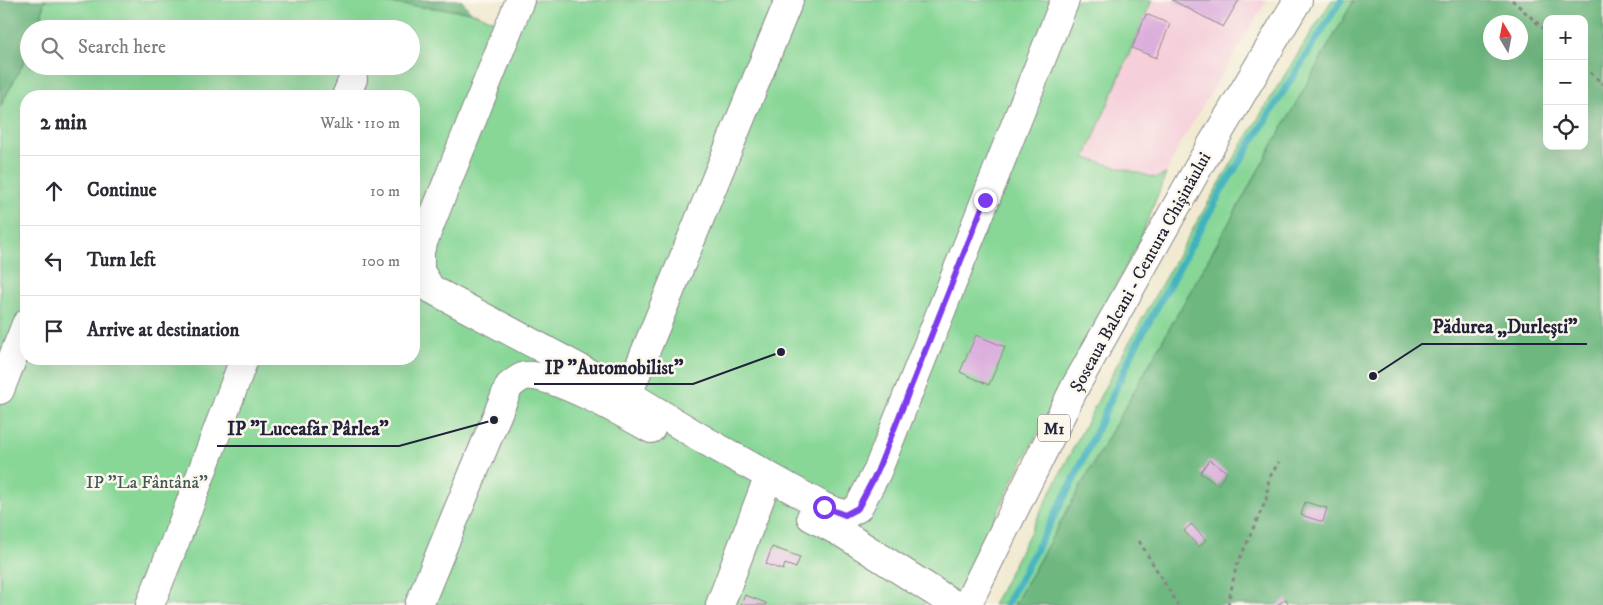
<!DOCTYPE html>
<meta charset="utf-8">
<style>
:root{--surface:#fff;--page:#f2f2f3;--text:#2b2b33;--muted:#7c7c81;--line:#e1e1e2}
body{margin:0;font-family:"IM FELL DW Pica",serif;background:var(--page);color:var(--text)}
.controls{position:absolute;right:15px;top:15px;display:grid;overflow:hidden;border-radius:10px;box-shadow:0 5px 20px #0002}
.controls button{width:45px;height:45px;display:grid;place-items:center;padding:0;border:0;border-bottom:1px solid var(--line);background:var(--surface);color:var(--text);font:25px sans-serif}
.compass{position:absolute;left:1483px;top:15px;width:45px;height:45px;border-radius:50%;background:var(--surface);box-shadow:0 5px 20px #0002;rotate:350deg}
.stop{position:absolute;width:15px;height:15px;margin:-11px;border:4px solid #7c3aed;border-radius:50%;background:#fff}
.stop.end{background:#7c3aed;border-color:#fff;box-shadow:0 1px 5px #0008}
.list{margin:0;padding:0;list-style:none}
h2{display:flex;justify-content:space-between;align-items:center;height:65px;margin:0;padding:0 20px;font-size:21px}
h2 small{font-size:16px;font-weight:400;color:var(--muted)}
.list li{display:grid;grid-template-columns:32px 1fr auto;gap:15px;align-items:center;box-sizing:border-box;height:70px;padding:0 20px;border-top:1px solid var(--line)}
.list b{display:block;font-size:19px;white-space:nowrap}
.list em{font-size:16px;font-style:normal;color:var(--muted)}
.icon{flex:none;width:28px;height:28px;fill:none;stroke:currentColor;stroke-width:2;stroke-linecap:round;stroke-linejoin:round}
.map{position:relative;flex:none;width:1603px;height:605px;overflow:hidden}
.search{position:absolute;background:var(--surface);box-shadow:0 5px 20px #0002;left:20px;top:20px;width:400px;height:55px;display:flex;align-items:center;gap:12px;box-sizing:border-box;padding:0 18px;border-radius:28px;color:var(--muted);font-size:19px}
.panel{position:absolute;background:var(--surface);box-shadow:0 5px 20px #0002;left:20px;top:90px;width:400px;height:275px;border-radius:20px}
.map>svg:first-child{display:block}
.built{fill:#f5cfda}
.green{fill:#88d797;stroke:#557c69;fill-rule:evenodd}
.forest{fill:#6eb880;stroke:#486d5e;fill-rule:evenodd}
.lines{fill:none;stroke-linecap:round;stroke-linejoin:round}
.stream{stroke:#43b2be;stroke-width:7}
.building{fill:#dbaedd}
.minor-casing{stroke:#8a8686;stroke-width:30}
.highway-casing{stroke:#8a8686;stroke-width:30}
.path{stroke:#8a8686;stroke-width:3;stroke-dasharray:4 4;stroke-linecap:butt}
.minor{stroke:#fff;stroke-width:28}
.highway{stroke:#fff;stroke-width:28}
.route{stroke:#7c3aed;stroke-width:6}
.labels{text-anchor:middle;stroke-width:5;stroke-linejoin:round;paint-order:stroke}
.shield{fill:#fbf7ec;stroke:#636270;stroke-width:1}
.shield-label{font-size:16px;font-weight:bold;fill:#22223b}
.street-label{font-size:18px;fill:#22223b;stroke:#fbf7ec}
.park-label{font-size:18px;fill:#415857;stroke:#fbf7ec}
.leader{fill:none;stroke:#22223b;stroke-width:2}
.callout-dot{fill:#22223b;stroke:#fbf7ec;stroke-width:2}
.callout-label{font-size:19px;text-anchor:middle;font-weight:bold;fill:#22223b;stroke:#fbf7ec;stroke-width:5;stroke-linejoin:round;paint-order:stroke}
</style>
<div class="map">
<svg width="1603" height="605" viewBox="0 0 1603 605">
<rect width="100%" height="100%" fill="#fbf7ec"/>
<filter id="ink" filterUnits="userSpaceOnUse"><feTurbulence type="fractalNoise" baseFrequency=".02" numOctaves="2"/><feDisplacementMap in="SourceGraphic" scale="10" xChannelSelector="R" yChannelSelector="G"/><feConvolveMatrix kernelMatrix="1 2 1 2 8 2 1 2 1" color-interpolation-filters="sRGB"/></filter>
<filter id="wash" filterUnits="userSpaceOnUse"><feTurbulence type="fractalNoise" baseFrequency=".0096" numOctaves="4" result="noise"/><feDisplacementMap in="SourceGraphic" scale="20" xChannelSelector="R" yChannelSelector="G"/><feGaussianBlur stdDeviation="1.12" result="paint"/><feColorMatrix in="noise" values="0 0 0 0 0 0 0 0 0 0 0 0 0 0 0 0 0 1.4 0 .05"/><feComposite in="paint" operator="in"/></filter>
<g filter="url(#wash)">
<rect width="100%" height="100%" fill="#f1ead1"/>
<!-- built -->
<polygon class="built" points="1152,0 1267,0 1181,142 1166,174 1156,178 1085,158"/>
<!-- green -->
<g class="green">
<path d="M44,0H356L471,12L501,23L511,0H1152L1085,158L1156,178L1166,174L1139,242L1017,472L959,593L935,581L924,605H0V107L29,52V66H411V29H40ZM26,96H414V359H26Z"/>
<path d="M1332,0H1354L1014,605H993C1030,533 1066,461 1104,389C1175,257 1251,126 1332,0Z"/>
</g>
<!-- forest -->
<g class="forest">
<polygon points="0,0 44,0 40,29 29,29 29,52 0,107"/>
<polygon points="357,0 461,0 471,12"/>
<path d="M1354,0H1603V605H1014ZM1547,19H1584V146H1547ZM1490,22H1520V52H1490Z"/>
</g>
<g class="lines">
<!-- stream -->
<polyline class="stream" points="1006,605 1074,479 1135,347 1223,188 1341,0"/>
</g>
<g id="blocks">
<!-- building -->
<g class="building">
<polygon points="1172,0 1239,0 1223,27"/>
<polygon points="1146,14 1170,24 1156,58 1132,48"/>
<polygon points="976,335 1005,347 989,385 960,372"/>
<polygon points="1209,460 1227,472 1218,485 1200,473"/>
<polygon points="1305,502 1327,508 1323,522 1301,515"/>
<polygon points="1191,524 1206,540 1199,547 1184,531"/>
<polygon points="772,547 800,557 796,568 785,564 783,570 766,564"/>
<polygon points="745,595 766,603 766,605 741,605"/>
<polygon points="1286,599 1289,605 1277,605"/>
</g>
</g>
</g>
<g filter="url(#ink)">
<use href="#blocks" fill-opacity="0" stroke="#8a8686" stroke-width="1"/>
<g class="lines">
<defs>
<g id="minor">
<polyline points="520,0 420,250 420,271 431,289 628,394 706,441 824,507 845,515 858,508 877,472 1065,0"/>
<polyline points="346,96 353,79"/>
<polyline points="0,390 26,324"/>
<polyline points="628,394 789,0"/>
<polyline points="811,517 845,535 955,605"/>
<polyline points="150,605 188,509 244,359"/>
<path d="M419,605L509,386C513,383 520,377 525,376C550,372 627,415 651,429"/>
<polyline points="720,605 763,491"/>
</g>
<polyline id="highway" points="967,605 1076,385 1203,159 1298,0"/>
</defs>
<!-- minor casing -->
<use href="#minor" class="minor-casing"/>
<!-- highway casing -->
<use href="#highway" class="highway-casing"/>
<!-- path -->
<g class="path">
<polyline points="1512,0 1547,32"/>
<polyline points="1584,67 1603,84"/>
<polyline points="1139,541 1178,605"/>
<polyline points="1228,605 1236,567 1266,500 1269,478 1279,462"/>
</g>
<!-- minor -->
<use href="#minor" class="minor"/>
<!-- highway -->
<use href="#highway" class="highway"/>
</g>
</g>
<g class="lines" filter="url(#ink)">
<!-- route -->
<polyline class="route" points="824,507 845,515 858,508 877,472 985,200"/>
</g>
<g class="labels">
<!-- shield labels -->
<rect class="shield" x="1038" y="414.5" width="32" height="27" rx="4"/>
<g class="shield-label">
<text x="1054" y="434">M1</text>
</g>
<!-- street labels -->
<g class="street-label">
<text transform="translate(1140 272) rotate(-61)" y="6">Șoseaua Balcani - Centura Chișinăului</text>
</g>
<!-- park labels -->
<g class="park-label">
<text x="147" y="488">IP "La Fântână"</text>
</g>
</g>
<!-- callouts -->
<path class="leader" d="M1373 376L1422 344H1587M781 352L693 384H534M494 420L399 446H217"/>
<g class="callout-dot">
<circle cx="1373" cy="376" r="5"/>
<circle cx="781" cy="352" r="5"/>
<circle cx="494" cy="420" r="5"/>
</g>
<g class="callout-label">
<text x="1505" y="333">Pădurea „Durlești”</text>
<text x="614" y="374">IP "Automobilist"</text>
<text x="308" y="435">IP "Luceafăr Pârlea"</text>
</g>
</svg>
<div class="controls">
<button>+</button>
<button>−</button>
<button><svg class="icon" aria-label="locate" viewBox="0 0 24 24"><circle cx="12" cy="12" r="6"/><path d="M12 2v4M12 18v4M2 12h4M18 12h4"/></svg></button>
</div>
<svg class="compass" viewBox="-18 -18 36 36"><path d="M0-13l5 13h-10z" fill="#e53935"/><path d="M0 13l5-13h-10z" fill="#7c7c81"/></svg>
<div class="stop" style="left:824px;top:507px"></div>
<div class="stop end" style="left:985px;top:200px"></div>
<div class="search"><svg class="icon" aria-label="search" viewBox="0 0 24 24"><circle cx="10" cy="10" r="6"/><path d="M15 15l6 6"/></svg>Search here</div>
<section class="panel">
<h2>2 min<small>Walk · 110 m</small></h2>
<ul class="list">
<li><svg class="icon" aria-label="ahead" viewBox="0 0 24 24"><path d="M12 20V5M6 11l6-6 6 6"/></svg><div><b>Continue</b></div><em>10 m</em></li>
<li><svg class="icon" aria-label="left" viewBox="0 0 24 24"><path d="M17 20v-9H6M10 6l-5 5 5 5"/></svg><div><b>Turn left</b></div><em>100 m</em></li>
<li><svg class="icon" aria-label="arrive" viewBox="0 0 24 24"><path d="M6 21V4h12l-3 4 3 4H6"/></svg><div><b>Arrive at destination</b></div></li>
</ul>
</section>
</div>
